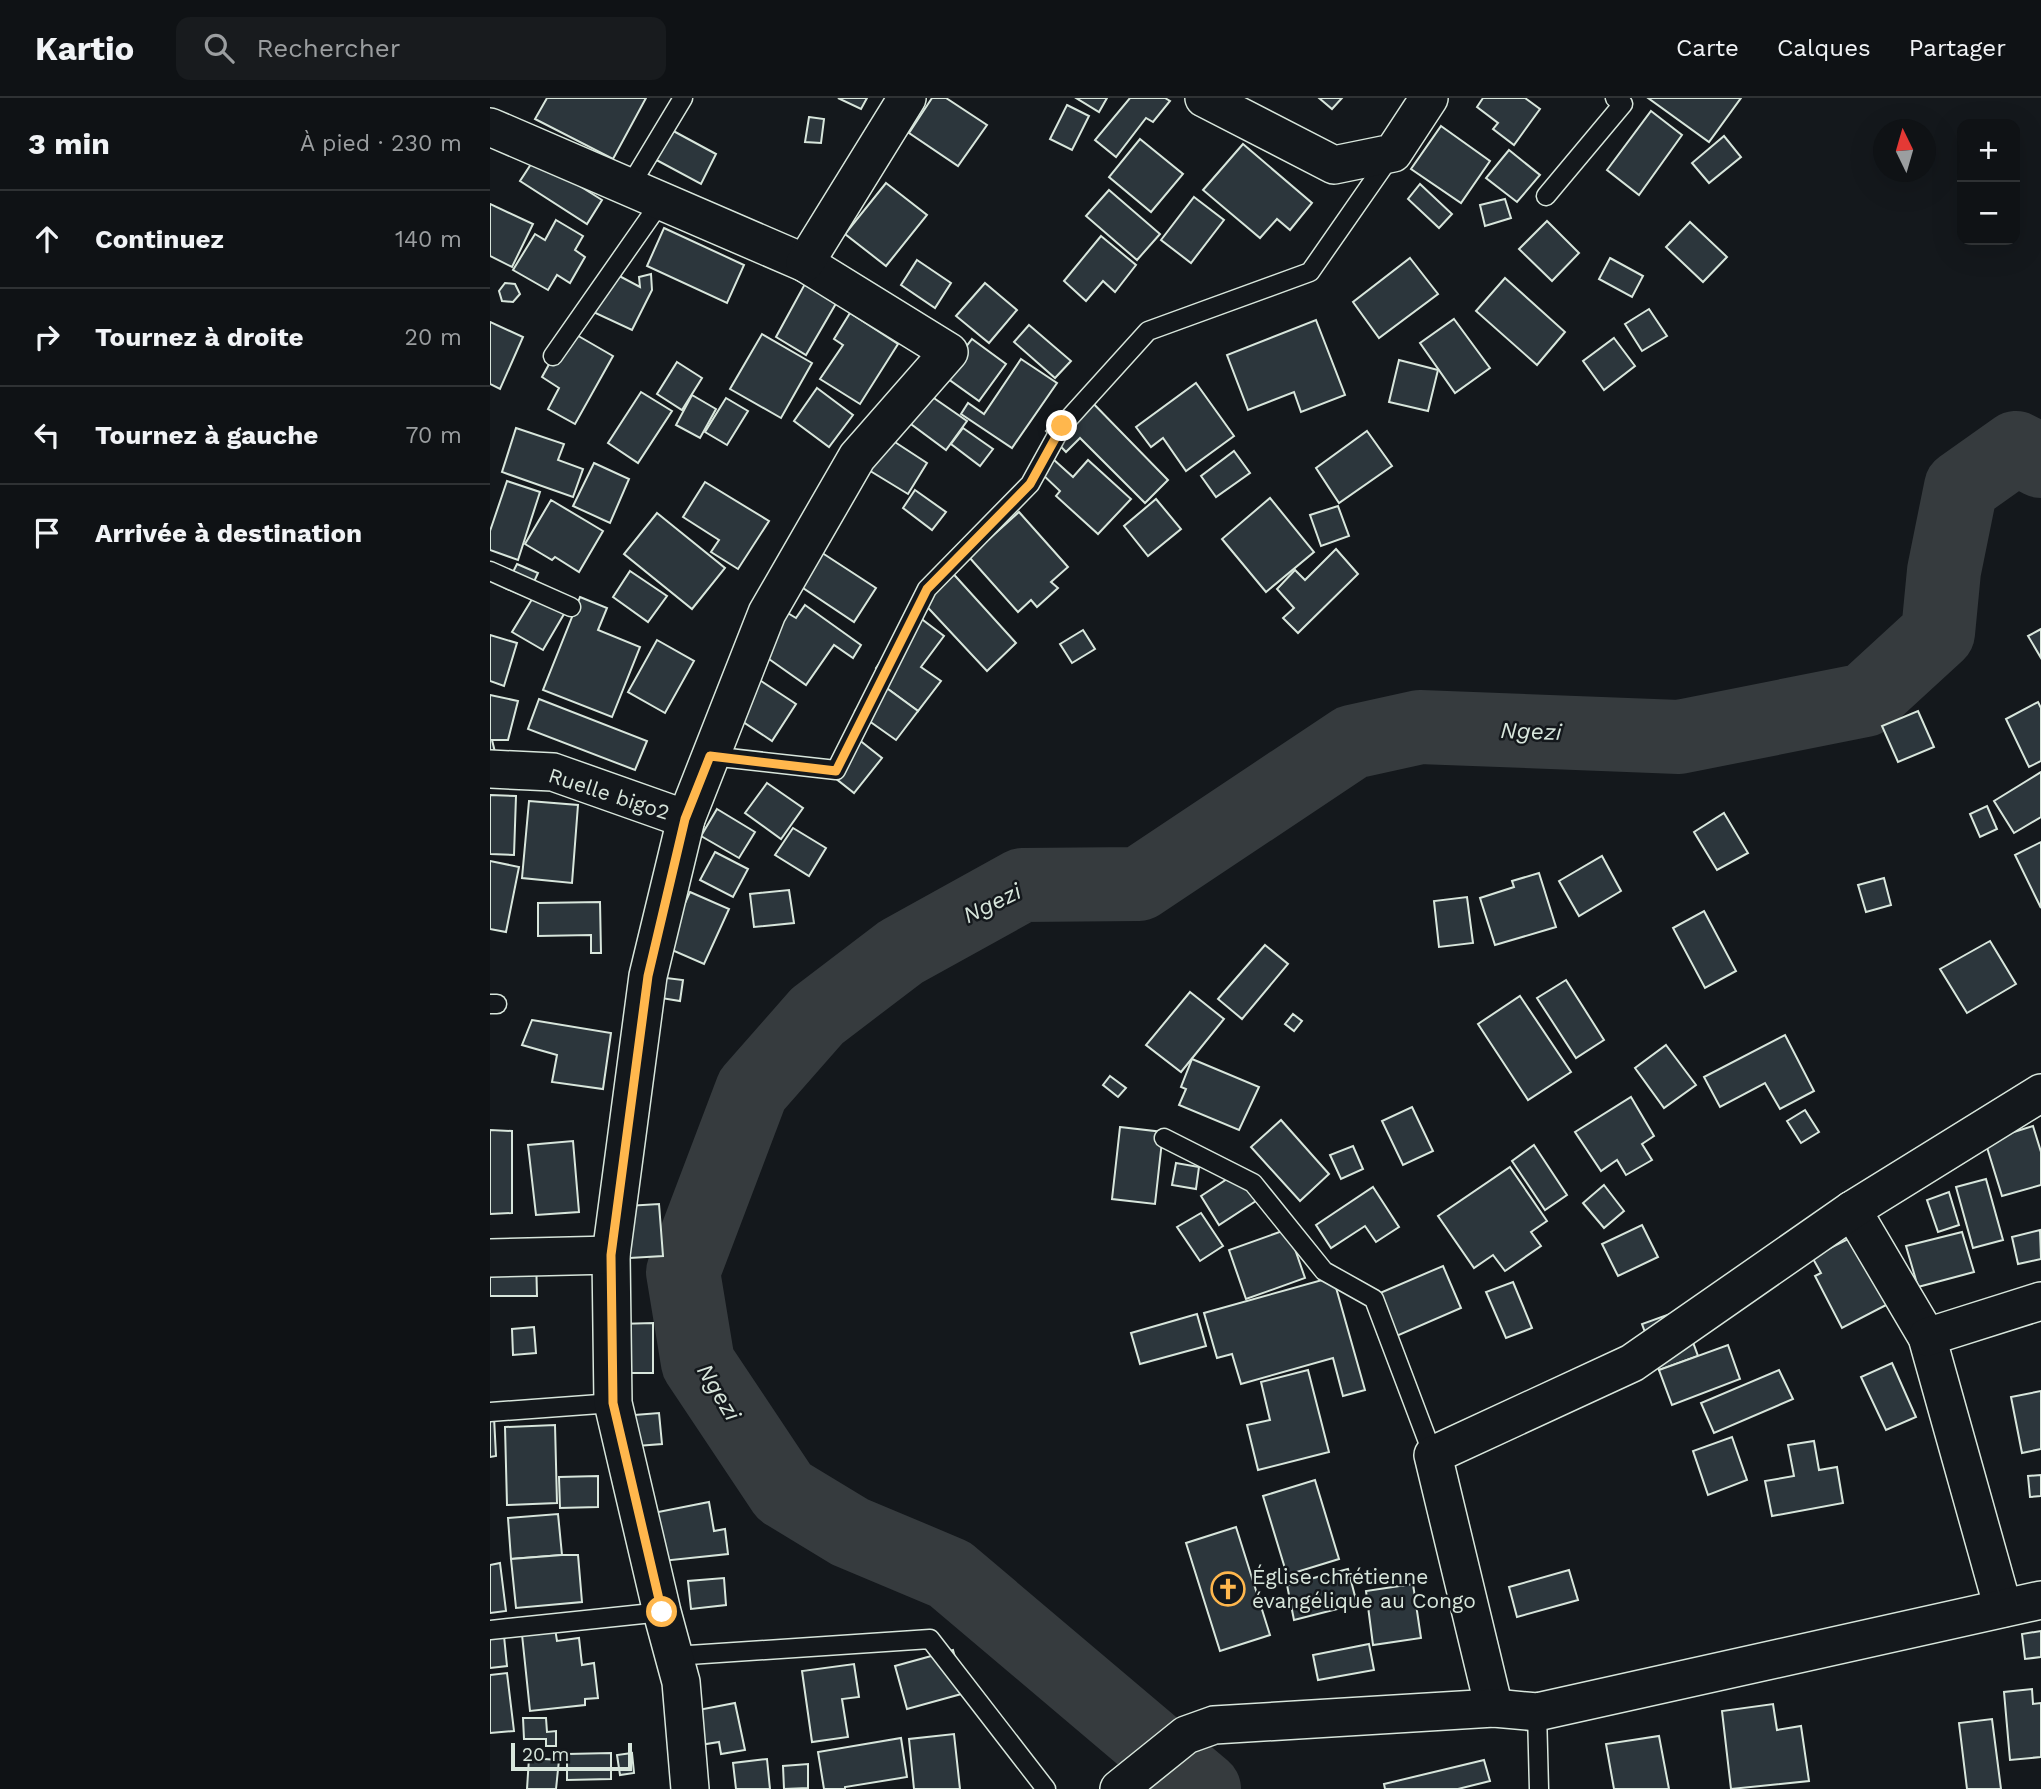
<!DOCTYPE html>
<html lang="fr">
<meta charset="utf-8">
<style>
:root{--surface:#0f1215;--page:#181b1e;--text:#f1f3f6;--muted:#9b9ea0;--line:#2f3234}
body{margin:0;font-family:"Work Sans",sans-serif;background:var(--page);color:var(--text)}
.controls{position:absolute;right:21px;top:21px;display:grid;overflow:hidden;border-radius:14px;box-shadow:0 7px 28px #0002}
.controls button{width:63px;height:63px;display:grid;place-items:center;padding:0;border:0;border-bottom:2px solid var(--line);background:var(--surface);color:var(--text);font:35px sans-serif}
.compass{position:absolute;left:1383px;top:21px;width:63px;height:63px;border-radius:50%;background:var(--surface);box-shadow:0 7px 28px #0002;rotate:355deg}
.scale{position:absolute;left:21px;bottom:18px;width:121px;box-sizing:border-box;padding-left:7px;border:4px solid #d8e6dc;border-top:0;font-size:19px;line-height:24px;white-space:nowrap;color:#d8e6dc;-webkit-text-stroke:5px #14181c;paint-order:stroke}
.stop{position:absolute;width:21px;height:21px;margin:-16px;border:5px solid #ffb74d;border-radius:50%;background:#fff}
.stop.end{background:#ffb74d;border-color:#fff;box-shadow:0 2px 7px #0008}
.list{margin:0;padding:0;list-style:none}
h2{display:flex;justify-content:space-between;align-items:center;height:91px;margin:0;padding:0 28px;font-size:30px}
h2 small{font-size:23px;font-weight:400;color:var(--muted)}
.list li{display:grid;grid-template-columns:46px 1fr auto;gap:21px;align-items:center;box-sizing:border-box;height:98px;padding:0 28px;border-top:2px solid var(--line)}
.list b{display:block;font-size:26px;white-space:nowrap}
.list em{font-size:23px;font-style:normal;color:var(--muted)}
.icon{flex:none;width:38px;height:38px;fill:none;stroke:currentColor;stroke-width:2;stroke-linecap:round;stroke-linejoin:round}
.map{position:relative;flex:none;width:1551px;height:1691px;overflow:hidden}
header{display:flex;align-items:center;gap:42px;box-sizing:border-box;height:98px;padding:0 35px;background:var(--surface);border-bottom:2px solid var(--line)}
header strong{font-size:33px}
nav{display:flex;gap:38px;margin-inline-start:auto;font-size:24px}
.search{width:490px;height:63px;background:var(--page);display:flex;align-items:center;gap:18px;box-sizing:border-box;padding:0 24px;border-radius:14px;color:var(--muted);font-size:26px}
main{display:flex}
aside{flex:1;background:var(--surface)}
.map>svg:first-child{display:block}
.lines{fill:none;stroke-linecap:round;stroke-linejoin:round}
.river{stroke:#363b3e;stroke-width:74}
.building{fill:#2c363c;stroke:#d8e6dc;stroke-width:2}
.lane-casing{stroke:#d8e6dc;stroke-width:21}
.street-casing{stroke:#d8e6dc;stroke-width:40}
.lane{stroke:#14181c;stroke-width:18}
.street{stroke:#14181c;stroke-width:37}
.route{stroke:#ffb74d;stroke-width:9}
.labels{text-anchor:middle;stroke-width:5;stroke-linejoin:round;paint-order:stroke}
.street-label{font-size:21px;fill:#d8e6dc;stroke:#14181c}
.poi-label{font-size:21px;fill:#d8e6dc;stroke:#14181c;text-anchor:start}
.water-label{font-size:23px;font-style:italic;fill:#d8e6dc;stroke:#14181c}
</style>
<header>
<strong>Kartio</strong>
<div class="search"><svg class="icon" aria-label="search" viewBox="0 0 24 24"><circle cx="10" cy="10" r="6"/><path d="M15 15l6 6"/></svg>Rechercher</div>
<nav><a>Carte</a><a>Calques</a><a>Partager</a></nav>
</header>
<main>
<aside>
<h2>3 min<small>À pied · 230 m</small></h2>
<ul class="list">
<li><svg class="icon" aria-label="ahead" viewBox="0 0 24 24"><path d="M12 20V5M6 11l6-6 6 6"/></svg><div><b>Continuez</b></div><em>140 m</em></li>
<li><svg class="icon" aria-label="right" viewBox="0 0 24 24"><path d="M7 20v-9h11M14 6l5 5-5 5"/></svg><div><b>Tournez à droite</b></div><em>20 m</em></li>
<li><svg class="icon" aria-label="left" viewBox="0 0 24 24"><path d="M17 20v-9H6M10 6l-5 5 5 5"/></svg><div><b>Tournez à gauche</b></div><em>70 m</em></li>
<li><svg class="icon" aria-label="arrive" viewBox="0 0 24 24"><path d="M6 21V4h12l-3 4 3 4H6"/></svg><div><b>Arrivée à destination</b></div></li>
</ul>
</aside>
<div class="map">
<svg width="1551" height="1691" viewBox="0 0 1551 1691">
<rect width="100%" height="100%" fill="#14181c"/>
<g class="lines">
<!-- river -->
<polyline class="river" points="714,1691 460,1476 360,1434 294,1394 208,1265 193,1174 262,992 327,918 411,854 532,787 649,786 862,644 930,629 1189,639 1375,602 1448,535 1454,473 1471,389 1526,350 1551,363"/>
</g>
<!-- building -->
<g class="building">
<polygon points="57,0 156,0 123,61 45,21"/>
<polygon points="348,0 377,0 371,11"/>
<polygon points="442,0 456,0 497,27 468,68 419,35"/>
<polygon points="586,0 617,0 609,14"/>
<polygon points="640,0 675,0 680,3 663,24 656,20 626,59 605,42"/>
<polygon points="829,0 852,0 842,11"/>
<polygon points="993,0 1035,0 1050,11 1024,47 1003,31 1008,25 987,9"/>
<polygon points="1158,0 1251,0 1219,44"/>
<polygon points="577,7 599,18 582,52 560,41"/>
<polygon points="1161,13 1192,37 1149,97 1117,72"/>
<polygon points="319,19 334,21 331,45 315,44"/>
<polygon points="951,28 1000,63 971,105 921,71"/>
<polygon points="176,29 226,56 211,86 159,58"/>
<polygon points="1234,38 1251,59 1219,85 1202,65"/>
<polygon points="650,41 693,76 661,114 619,79"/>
<polygon points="753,46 822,105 800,132 787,121 770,140 713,92"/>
<polygon points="1019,52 1050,77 1027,104 996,80"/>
<polygon points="45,60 112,102 97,126 30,83"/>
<polygon points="396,85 437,117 396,168 355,136"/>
<polygon points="930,86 962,116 949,130 918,101"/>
<polygon points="619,92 670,136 647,162 596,118"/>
<polygon points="704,99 734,122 701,165 671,142"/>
<polygon points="1015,101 1021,120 995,128 990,107"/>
<polygon points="0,106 43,126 22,169 0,158"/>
<polygon points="66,122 93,138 85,152 95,159 80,185 67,177 58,192 23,172 45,136 55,142"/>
<polygon points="1057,123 1089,155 1062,183 1029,151"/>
<polygon points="1200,124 1237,159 1213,184 1176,149"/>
<polygon points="174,130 254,167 237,205 157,168"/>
<polygon points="611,138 646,167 625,194 613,183 596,203 574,183"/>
<polygon points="920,160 948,196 889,240 863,204"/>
<polygon points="1120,160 1153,178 1142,199 1109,181"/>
<polygon points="427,162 461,185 445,210 411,187"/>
<polygon points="118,172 150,189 149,179 161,176 162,192 142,232 99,212"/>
<polygon points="1015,180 1075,234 1047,267 986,213"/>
<polygon points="316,184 348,202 316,257 286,239"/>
<polygon points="15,185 25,186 30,196 23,204 12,203 9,193"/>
<polygon points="495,185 527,212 499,245 466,218"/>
<polygon points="1159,211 1177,238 1152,253 1135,226"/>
<polygon points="360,215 408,246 370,306 330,281 353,247 344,241"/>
<polygon points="964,221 1000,270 965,295 930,245"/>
<polygon points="826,222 855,297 811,314 804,294 758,312 737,257"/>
<polygon points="0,224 33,239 10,291 0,286"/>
<polygon points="539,227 581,263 565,280 524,244"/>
<polygon points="78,232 123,258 85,326 58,311 69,290 52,279"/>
<polygon points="272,236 322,265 291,320 240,291"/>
<polygon points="1124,240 1145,268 1114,292 1093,263"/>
<polygon points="482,241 516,266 489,303 454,278"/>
<polygon points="531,261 567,285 522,350 471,316 478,305 494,316"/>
<polygon points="909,262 948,272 938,313 899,304"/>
<polygon points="187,264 212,280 192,312 167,296"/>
<polygon points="706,285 744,338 696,373 673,340 661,349 646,329"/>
<polygon points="425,287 477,323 456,352 406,315"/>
<polygon points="327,290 363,317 339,349 304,323"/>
<polygon points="151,294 182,313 148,365 118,345"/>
<polygon points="594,296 678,382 655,405 590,340 576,354 556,333"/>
<polygon points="202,297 226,311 210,340 186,327"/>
<polygon points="236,300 258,313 237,347 215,334"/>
<polygon points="26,330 74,346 68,362 93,371 83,399 12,374"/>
<polygon points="473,330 503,351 490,368 461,346"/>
<polygon points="877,333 902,368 849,405 826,370"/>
<polygon points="391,335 437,365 418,396 372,368"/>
<polygon points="744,353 760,375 726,399 711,378"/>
<polygon points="563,361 583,379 598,362 641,401 608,436 566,398 570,393 551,375"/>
<polygon points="104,365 139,381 120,425 83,408"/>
<polygon points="17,383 50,394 28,462 0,452 0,433"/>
<polygon points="215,384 279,423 248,471 221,454 229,442 193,419"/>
<polygon points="425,392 456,414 442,432 413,410"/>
<polygon points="780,400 824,454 776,494 732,441"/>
<polygon points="666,401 691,431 658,458 634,428"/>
<polygon points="61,402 113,433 89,474 65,459 62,462 35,446"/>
<polygon points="848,408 859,438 831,448 820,417"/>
<polygon points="529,414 578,469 561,484 568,490 547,509 541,502 528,514 479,459"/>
<polygon points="167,415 235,470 202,511 134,456"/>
<polygon points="320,447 386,490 364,524 298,480"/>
<polygon points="846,451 868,476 808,535 793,520 804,510 787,491 805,472 815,482"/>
<polygon points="27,466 48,475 37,499 15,490"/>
<polygon points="458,470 526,545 497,573 428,499"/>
<polygon points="140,473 177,498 158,524 123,499"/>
<polygon points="44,498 74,516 53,552 22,534"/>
<polygon points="90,499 117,510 108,532 150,549 122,619 53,592"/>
<polygon points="315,507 371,547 363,560 344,547 316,587 269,554 296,514 306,520"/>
<polygon points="425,516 454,538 431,569 451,583 428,613 387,583 393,576 386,570"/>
<polygon points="1551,531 1551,560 1538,538"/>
<polygon points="593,532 605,551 582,565 570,546"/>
<polygon points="0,537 27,545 14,588 0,583"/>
<polygon points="167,542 204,563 175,615 138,594"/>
<polygon points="262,577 306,606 282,643 238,614"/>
<polygon points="387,583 428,613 406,642 365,613"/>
<polygon points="0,597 28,603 18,642 2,642 5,654 0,653"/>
<polygon points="49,601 157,643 145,672 38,631"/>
<polygon points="1548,604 1551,610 1551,663 1539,669 1516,621"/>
<polygon points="1428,613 1444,649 1408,664 1392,628"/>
<polygon points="368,641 392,660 364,695 340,676"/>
<polygon points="1551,674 1551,719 1524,735 1504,703"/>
<polygon points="277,685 313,710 291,741 255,715"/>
<polygon points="0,697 26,698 24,757 0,756"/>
<polygon points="39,703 88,707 82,785 32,780"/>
<polygon points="1497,708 1507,731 1490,739 1480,716"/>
<polygon points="227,711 265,734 249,760 211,738"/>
<polygon points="1234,715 1258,755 1227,772 1204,734"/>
<polygon points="303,730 336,750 319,778 285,757"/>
<polygon points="1551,744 1551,810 1525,757"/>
<polygon points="225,754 258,771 243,799 210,782"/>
<polygon points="1112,758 1131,793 1089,818 1069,783"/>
<polygon points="0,763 29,769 16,834 0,831"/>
<polygon points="1049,775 1066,829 1005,847 990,800 1024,789 1022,783"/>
<polygon points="1394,780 1401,807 1376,814 1368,787"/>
<polygon points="299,792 304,825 264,829 260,796"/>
<polygon points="200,794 239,811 214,866 175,849"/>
<polygon points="977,799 983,845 949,849 944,803"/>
<polygon points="110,804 111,855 101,855 101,837 48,838 48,805"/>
<polygon points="1214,813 1246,873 1215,890 1183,830"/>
<polygon points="1500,843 1526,886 1477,915 1450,871"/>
<polygon points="775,847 798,866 752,921 728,901"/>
<polygon points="168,879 193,882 190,903 165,899"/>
<polygon points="1076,882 1114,942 1086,960 1047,900"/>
<polygon points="700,894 734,921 691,974 656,947"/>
<polygon points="1030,898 1081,974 1038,1002 988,926"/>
<polygon points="803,916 812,923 804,933 795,926"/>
<polygon points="42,922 121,935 113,991 62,984 67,957 32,947"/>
<polygon points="1295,937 1324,993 1290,1011 1275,985 1230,1009 1214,979"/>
<polygon points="1176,947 1206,987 1174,1010 1145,970"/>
<polygon points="702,961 769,989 749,1032 689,1007 696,991 691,989"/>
<polygon points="620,978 636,990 628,999 613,987"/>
<polygon points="1141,999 1164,1038 1152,1046 1162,1062 1136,1077 1127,1062 1111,1073 1085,1034"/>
<polygon points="922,1009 943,1053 913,1067 892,1023"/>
<polygon points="1315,1012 1329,1034 1311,1045 1297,1023"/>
<polygon points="791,1022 839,1076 810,1103 761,1049"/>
<polygon points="1543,1028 1551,1054 1551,1087 1512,1098 1495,1043"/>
<polygon points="630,1029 673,1034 665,1106 622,1101"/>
<polygon points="0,1032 22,1033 22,1115 0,1116"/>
<polygon points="83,1043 89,1114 46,1117 38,1047"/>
<polygon points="1044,1047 1077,1097 1055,1112 1022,1063"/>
<polygon points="863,1048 873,1071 851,1081 840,1057"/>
<polygon points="686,1065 709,1069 706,1091 682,1087"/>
<polygon points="1020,1069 1057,1123 1041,1134 1051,1148 1015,1173 1003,1157 984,1170 948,1118"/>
<polygon points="751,1072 769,1101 729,1127 711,1098"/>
<polygon points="1496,1081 1513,1142 1483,1150 1466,1089"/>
<polygon points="1114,1087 1134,1113 1114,1130 1093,1105"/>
<polygon points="883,1089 909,1129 886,1144 875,1128 841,1150 826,1127"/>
<polygon points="1459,1094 1469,1127 1448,1134 1437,1102"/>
<polygon points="169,1106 173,1158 123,1161 120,1109"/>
<polygon points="711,1115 733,1148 710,1163 687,1129"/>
<polygon points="1152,1127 1168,1159 1128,1178 1112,1146"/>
<polygon points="798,1131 815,1180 756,1201 739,1152"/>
<polygon points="1550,1132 1551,1161 1528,1166 1522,1139"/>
<polygon points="1472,1134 1484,1174 1428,1189 1416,1148"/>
<polygon points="1364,1138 1398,1206 1352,1230 1325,1178 1331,1175 1322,1159"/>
<polygon points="46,1157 47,1198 0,1198 0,1158"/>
<polygon points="953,1168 971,1210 895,1243 876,1201"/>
<polygon points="843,1179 875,1292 853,1298 843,1260 751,1286 742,1256 727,1260 714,1215"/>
<polygon points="1023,1184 1042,1230 1016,1240 996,1194"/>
<polygon points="1191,1212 1208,1258 1169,1272 1152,1226"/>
<polygon points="707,1216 716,1248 650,1266 641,1235"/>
<polygon points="163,1225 163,1275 128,1275 128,1226"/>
<polygon points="44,1229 46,1255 23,1257 22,1231"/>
<polygon points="1238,1247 1250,1281 1182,1307 1169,1272"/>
<polygon points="1402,1265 1426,1319 1396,1332 1371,1279"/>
<polygon points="818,1272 839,1354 768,1372 757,1327 780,1322 771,1284"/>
<polygon points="1289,1272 1303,1301 1224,1335 1211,1305"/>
<polygon points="1551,1293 1551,1351 1532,1355 1521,1299"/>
<polygon points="169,1315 172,1346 134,1349 132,1318"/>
<polygon points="0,1319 4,1319 6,1358 0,1359"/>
<polygon points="65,1327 67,1405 17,1407 15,1329"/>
<polygon points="1242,1339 1257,1382 1218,1397 1203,1353"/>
<polygon points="1324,1343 1329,1372 1347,1369 1353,1405 1282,1418 1275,1383 1304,1378 1298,1347"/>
<polygon points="1551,1377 1551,1398 1540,1399 1538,1378"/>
<polygon points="108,1378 108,1409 70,1410 69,1379"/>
<polygon points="825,1382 849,1461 797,1477 773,1398"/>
<polygon points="219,1404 224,1433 235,1431 238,1456 172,1463 163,1415"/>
<polygon points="68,1416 72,1457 21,1461 18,1420"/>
<polygon points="746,1429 780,1537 730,1553 696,1445"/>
<polygon points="72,1457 88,1457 92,1504 26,1510 21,1461"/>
<polygon points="10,1465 16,1513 0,1515 0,1467"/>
<polygon points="858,1471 867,1506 804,1522 797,1487"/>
<polygon points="1079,1472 1088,1502 1027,1519 1019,1489"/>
<polygon points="234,1480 236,1507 201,1511 198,1483"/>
<polygon points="923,1486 931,1540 883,1547 876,1493"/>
<polygon points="64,1524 67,1543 89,1540 92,1567 104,1565 108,1600 95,1601 95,1607 40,1613 31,1527"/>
<polygon points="13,1528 17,1568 0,1570 0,1529"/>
<polygon points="1551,1533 1551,1559 1535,1561 1532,1536"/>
<polygon points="879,1546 884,1572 828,1582 823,1557"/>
<polygon points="463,1552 475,1595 417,1611 405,1568"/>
<polygon points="364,1566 369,1599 352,1601 358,1639 322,1644 312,1573"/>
<polygon points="17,1575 24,1633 0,1635 0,1577"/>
<polygon points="1542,1591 1543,1606 1551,1605 1551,1659 1520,1662 1514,1594"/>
<polygon points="245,1605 255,1652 231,1656 229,1644 210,1647 203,1613"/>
<polygon points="1283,1606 1287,1632 1311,1628 1319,1683 1241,1691 1232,1613"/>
<polygon points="33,1620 56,1620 57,1634 66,1633 66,1648 56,1648 56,1641 34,1641"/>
<polygon points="1502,1621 1511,1691 1477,1691 1469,1625"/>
<polygon points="464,1636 470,1691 424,1691 419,1641"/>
<polygon points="1169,1638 1179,1691 1124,1691 1116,1646"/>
<polygon points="411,1640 417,1679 355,1689 355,1691 334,1691 328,1654"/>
<polygon points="121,1655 121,1681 77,1682 77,1656"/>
<polygon points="142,1655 144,1675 130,1677 127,1657"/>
<polygon points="39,1660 69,1662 66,1691 37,1691"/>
<polygon points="277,1661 280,1691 246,1691 243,1665"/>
<polygon points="994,1662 1000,1683 968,1691 895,1691 894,1686"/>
<polygon points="318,1666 318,1690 294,1691 293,1668"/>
</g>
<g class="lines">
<defs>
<g id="lane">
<polyline points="140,88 193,0"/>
<polyline points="1056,98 1133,6 1125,0"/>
<polyline points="63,258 172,102"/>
<polyline points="0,473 81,509"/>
<polyline points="221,658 346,672 437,491 540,386 572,328 658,233 820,174 900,59"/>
<polyline points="0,906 7,906"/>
<polyline points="674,1040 763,1085 834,1173 884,1201 943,1357"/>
<polyline points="0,1314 123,1305"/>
<polyline points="0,1532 172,1514"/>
<polyline points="184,1558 440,1541 556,1691"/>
<polyline points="1047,1614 1049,1691"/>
</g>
<g id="street">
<polyline points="714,0 844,67 903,55 939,0"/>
<polyline points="0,29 315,165 459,254 367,359 277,515 196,721 158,878 121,1157 123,1305 172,1514 191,1584 200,1691"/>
<polyline points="315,165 417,0"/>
<polyline points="0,671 63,674 196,721"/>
<polyline points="1362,1112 1437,1239 1513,1510"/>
<polyline points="0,1160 121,1157"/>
<polyline points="1437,1239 1551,1203"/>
<polyline points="1004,1610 943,1357 1142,1265 1362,1112 1551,995"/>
<polyline points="629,1691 696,1637 724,1627 1004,1610 1047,1614 1551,1502"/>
</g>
</defs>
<!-- lane casing -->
<use href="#lane" class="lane-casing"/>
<!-- street casing -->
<use href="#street" class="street-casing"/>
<!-- lane -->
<use href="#lane" class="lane"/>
<!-- street -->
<use href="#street" class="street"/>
</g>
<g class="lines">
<!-- route -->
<polyline class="route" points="172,1514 123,1305 121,1157 158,878 195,721 220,658 346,673 437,491 540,386 572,328"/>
</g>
<!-- icons -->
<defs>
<symbol id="church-ring" viewBox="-11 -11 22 22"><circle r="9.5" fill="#14181c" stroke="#ffb74d" stroke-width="1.5"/><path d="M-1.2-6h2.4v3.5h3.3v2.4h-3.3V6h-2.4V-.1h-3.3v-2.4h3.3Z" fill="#ffb74d"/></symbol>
</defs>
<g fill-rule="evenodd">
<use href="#church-ring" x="719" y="1472" width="38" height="38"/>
</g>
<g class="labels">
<!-- street labels -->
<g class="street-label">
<text transform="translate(119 696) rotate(18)" y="7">Ruelle bigo2</text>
</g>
<!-- poi labels -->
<g class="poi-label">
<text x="762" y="1486">Église chrétienne<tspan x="762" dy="24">évangélique au Congo</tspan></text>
</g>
<!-- water labels -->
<g class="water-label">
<text transform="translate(1041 633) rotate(2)" y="8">Ngezi</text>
<text transform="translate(502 805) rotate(-26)" y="8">Ngezi</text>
<text transform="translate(229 1294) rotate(59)" y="8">Ngezi</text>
</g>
</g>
</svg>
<div class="controls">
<button>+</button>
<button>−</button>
</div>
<svg class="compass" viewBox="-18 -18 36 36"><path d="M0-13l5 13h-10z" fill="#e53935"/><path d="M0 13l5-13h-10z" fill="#9b9ea0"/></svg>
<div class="scale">20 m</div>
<div class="stop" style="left:172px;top:1514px"></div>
<div class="stop end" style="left:572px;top:328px"></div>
</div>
</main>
